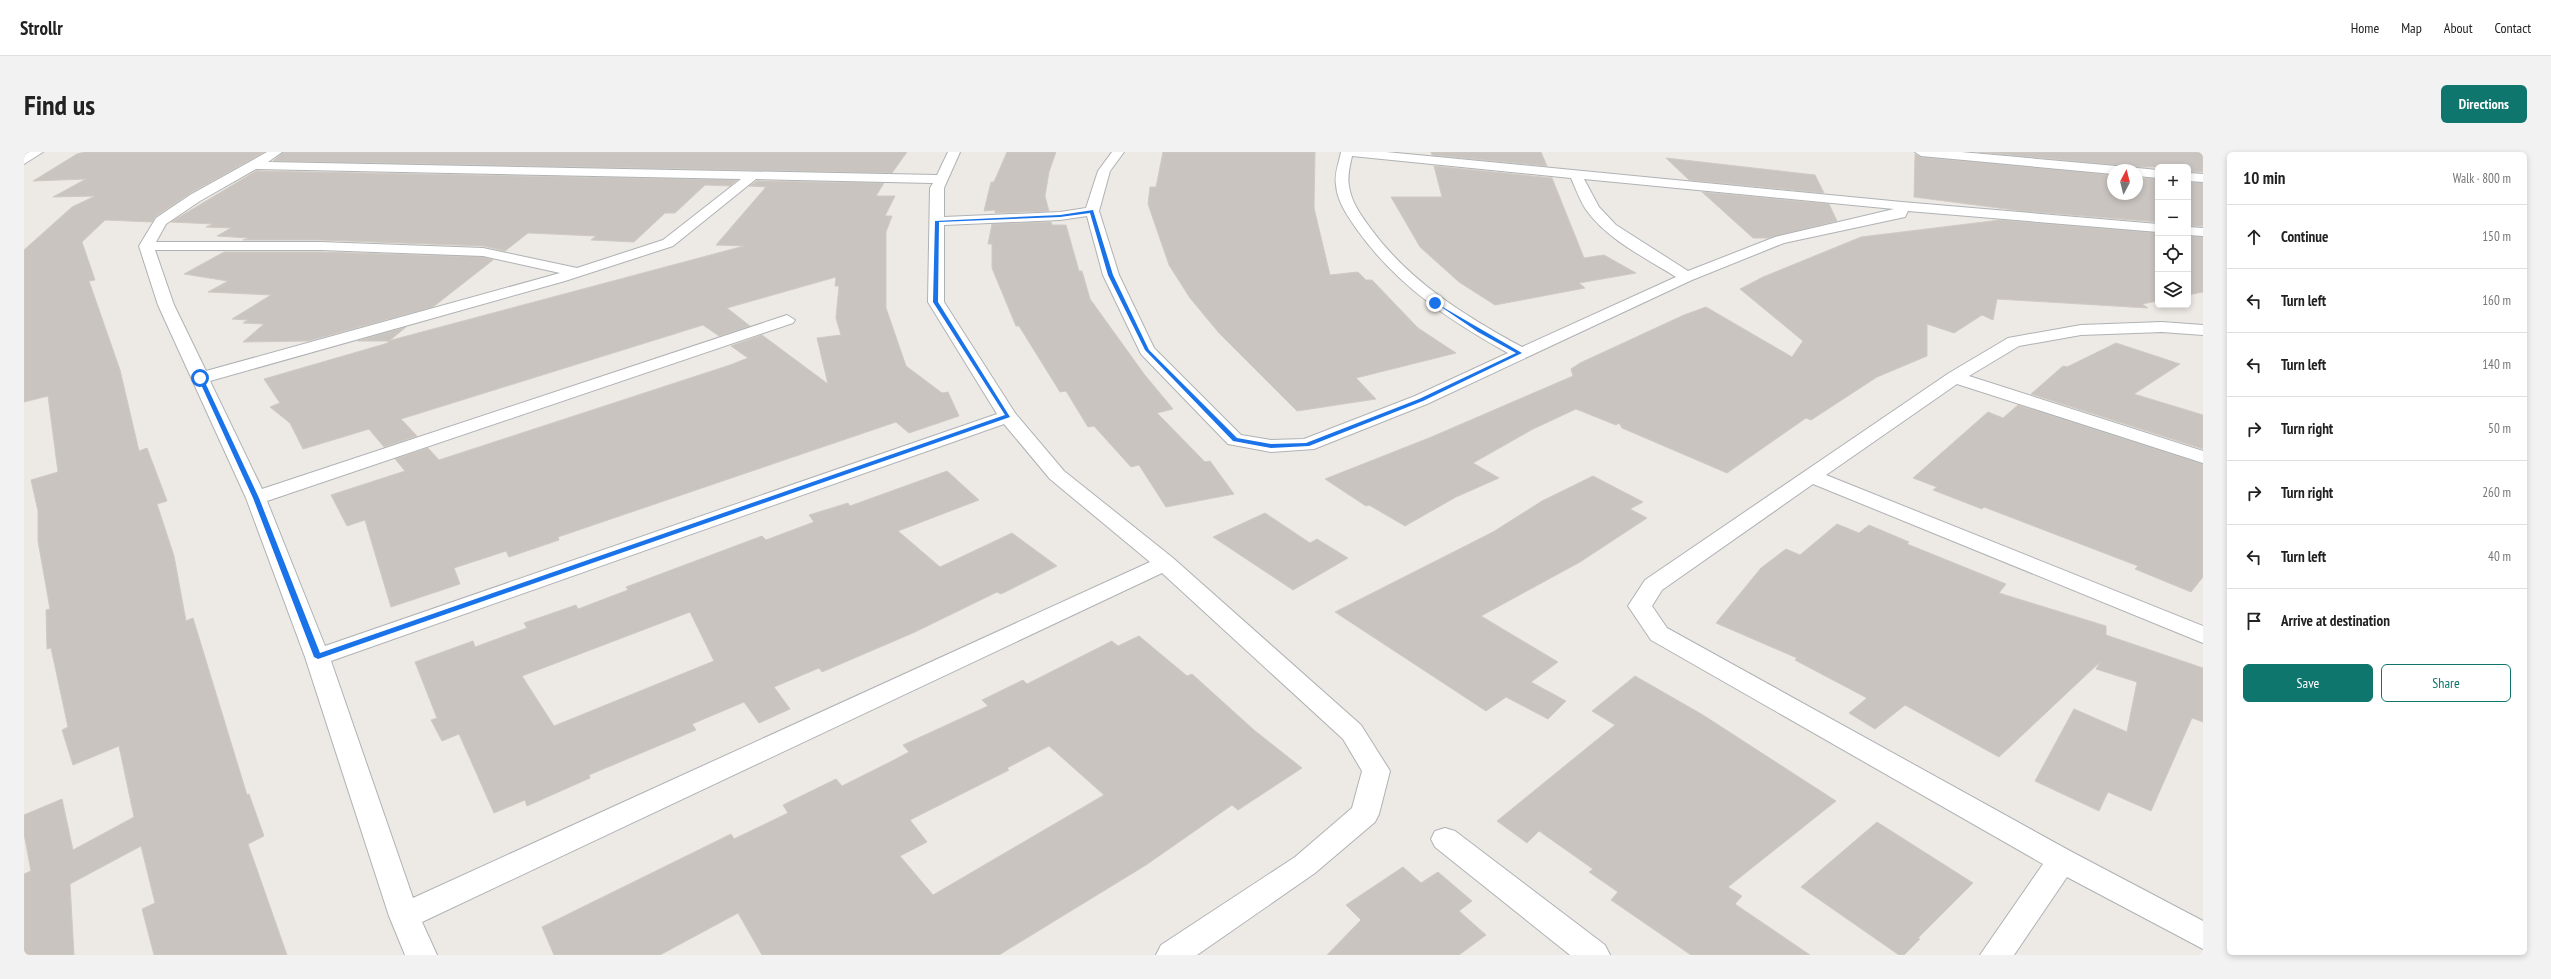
<!DOCTYPE html>
<meta charset="utf-8">
<style>
:root{--surface:#fff;--page:#f2f2f2;--text:#222;--muted:#767676;--line:#e0e0e0;--accent:#0f766e}
body{margin:0;font-family:"PT Sans Narrow",sans-serif;background:var(--page);color:var(--text)}
.controls{position:absolute;right:12px;top:12px;display:grid;overflow:hidden;border-radius:6px;box-shadow:0 2px 6px #0003}
.controls button{width:36px;height:36px;display:grid;place-items:center;padding:0;border:0;border-bottom:1px solid var(--line);background:var(--surface);color:var(--text);font:20px sans-serif}
.compass{position:absolute;left:2083px;top:12px;width:36px;height:36px;border-radius:50%;background:var(--surface);box-shadow:0 2px 6px #0003;rotate:7deg}
.stop{position:absolute;width:12px;height:12px;margin:-9px;border:3px solid #1a73e8;border-radius:50%;background:#fff}
.stop.end{background:#1a73e8;border-color:#fff;box-shadow:0 1px 4px #0008}
.list{margin:0;padding:0;list-style:none}
h2{display:flex;justify-content:space-between;align-items:center;height:52px;margin:0;padding:0 16px;font-size:17px}
h2 small{font-size:13px;font-weight:400;color:var(--muted)}
.list li{display:grid;grid-template-columns:26px 1fr auto;gap:12px;align-items:center;box-sizing:border-box;height:64px;padding:0 16px;border-top:1px solid var(--line)}
.list b{display:block;font-size:15px;white-space:nowrap}
.list em{font-size:13px;font-style:normal;color:var(--muted)}
.actions{display:flex;gap:8px;padding:12px 16px}
.actions a{flex:1;padding:9px 0;border:1px solid var(--accent);border-radius:6px;text-align:center;font-size:14px;color:var(--accent)}
.actions .main{background:var(--accent);color:#fff}
.icon{flex:none;width:22px;height:22px;fill:none;stroke:currentColor;stroke-width:2;stroke-linecap:round;stroke-linejoin:round}
.map{position:relative;flex:none;width:2179px;height:803px;overflow:hidden;border-radius:6px}
header{display:flex;align-items:center;gap:24px;box-sizing:border-box;height:56px;padding:0 20px;background:var(--surface);border-bottom:1px solid var(--line)}
header strong{font-size:19px}
nav{display:flex;gap:22px;margin-inline-start:auto;font-size:14px}
.intro{display:flex;align-items:center;justify-content:space-between;box-sizing:border-box;height:96px;padding:0 24px}
h1{margin:0;font-size:28px}
.button{padding:10px 18px;border-radius:6px;background:var(--accent);color:#fff;font-size:14px;font-weight:700}
main{display:flex;gap:24px;padding:0 24px}
aside{flex:1;background:var(--surface);border-radius:6px;box-shadow:0 2px 6px #0003}
.map>svg:first-child{display:block}
.building{fill:#c9c4c0;stroke:#d1cac2;fill-rule:evenodd}
.lines{fill:none;stroke-linecap:round;stroke-linejoin:round}
.minor-casing{stroke:#afb2b5;stroke-width:2}
.minor{fill:#fff;fill-rule:evenodd}
.route{fill:#1a73e8}
</style>
<header>
<strong>Strollr</strong>
<nav><a>Home</a><a>Map</a><a>About</a><a>Contact</a></nav>
</header>
<div class="intro"><h1>Find us</h1><a class="button">Directions</a></div>
<main>
<div class="map">
<svg width="2179" height="803" viewBox="0 0 2179 803">
<rect width="100%" height="100%" fill="#ede9e4"/>
<!-- building -->
<g class="building">
<polygon points="61,0 240,0 165,42 131,65 128,70 81,68 58,90 71,128 65,129 96,218 115,299 123,296 143,349 133,352 150,404 162,469 169,466 223,643 225,642 240,684 224,692 263,803 130,803 118,757 131,751 117,694 46,732 50,803 0,803 0,722 7,719 0,682 0,663 38,647 49,698 110,665 95,594 49,613 38,578 44,575 27,496 23,497 22,458 26,457 14,389 14,359 7,328 34,320 24,244 0,250 0,98 48,55 71,44 29,45 62,27 9,29 53,2"/>
<polygon points="259,0 883,0 868,21 249,9"/>
<polygon points="983,0 1032,0 1025,20 1021,44 1025,59 971,61 971,58 960,59 967,30 970,30"/>
<polygon points="1139,0 1291,0 1290,56 1306,123 1334,120 1342,128 1348,128 1394,176 1432,201 1332,226 1352,247 1273,259 1195,181 1166,146 1145,113 1124,52 1126,35 1132,35"/>
<polygon points="1407,0 1517,0 1523,14 1408,3"/>
<polygon points="1954,0 2179,0 2179,20 2164,20 2164,15 2113,15 2099,18 2092,13"/>
<polygon points="1891,2 1897,5 2089,23 2089,42 2113,42 2113,26 2134,27 2134,70 1998,59 1890,45"/>
<polygon points="1642,6 1791,23 1800,41 1665,28"/>
<polygon points="1410,14 1528,26 1560,106 1580,103 1612,121 1555,131 1561,136 1471,153 1435,130 1396,95 1367,45 1418,45"/>
<polygon points="232,19 713,28 706,34 681,33 651,61 641,61 610,90 567,88 572,84 504,81 481,99 459,94 296,88 219,88 225,86 193,84 207,76 182,75 189,72 147,70"/>
<polygon points="733,29 860,31 852,44 871,44 861,64 868,64 862,80 862,156 882,214 918,241 924,240 935,264 885,281 872,270 534,385 535,388 485,405 482,399 430,416 436,432 367,455 341,368 323,374 307,343 381,319 371,307 404,296 415,308 706,213 724,206 707,194 738,183 804,232 793,186 817,183 812,166 815,134 811,134 812,125 703,156 726,174 695,184 679,173 377,267 393,284 360,295 345,277 279,297 266,271 246,255 256,251 240,227 364,191 364,189 720,94 692,93 742,35 725,34"/>
<polygon points="2164,30 2179,31 2179,74 2164,74"/>
<polygon points="1678,40 1805,52 1813,69 1745,86 1729,86"/>
<polygon points="1976,68 2134,81 2134,149 2118,152 2124,156 1973,147 1969,168 1958,163 1930,181 1903,172 1903,204 1853,225 1787,268 1782,266 1703,321 1598,276 1595,271 1592,273 1552,257 1509,277 1449,311 1475,326 1432,345 1381,374 1345,353 1342,354 1301,327 1405,286 1549,224 1547,217 1556,211 1660,163 1682,155 1768,205 1779,189 1716,137 1739,125 1837,85"/>
<polygon points="1027,70 1028,73 1042,73 1055,119 1058,119 1066,147 1120,222 1149,257 1133,261 1181,310 1186,309 1210,342 1142,355 1115,313 1107,315 1070,274 1064,275 1042,239 1036,240 995,174 992,174 968,116 968,92 964,92 968,72"/>
<polygon points="2164,84 2179,85 2179,140 2164,143"/>
<polygon points="200,100 296,100 459,105 469,108 409,155 284,189 219,190 240,172 219,171 224,168 208,167 247,143 184,140 204,129 160,122"/>
<polygon points="382,175 365,189 334,189"/>
<polygon points="2092,191 2156,212 2110,242 2179,263 2179,297 2007,242 2039,214 2043,215"/>
<polygon points="1994,253 2179,312 2179,425 2167,440 2111,417 2114,414 1960,355 1958,357 1909,338 1913,335 1889,326 1964,260 1979,266"/>
<path d="M923,319L955,348L874,379L916,415L988,381L1033,414L977,442L973,440L891,480L798,520L795,516L750,535L766,557L735,571L720,550L668,572L672,578L565,623L566,626L503,654L501,648L470,661L435,582L418,589L407,568L413,566L391,510L449,489L451,495L503,476L500,471L552,453L554,457L604,438L602,435L738,384L742,388L790,370L785,363L824,351L826,354ZM666,460L690,509L530,574L498,524Z"/>
<polygon points="1569,324 1619,350 1606,357 1623,366 1556,410 1457,464 1534,510 1507,530 1542,549 1524,567 1482,545 1462,559 1311,460 1469,380 1518,349"/>
<polygon points="1241,361 1286,391 1293,387 1324,406 1269,438 1189,385"/>
<polygon points="1813,372 1835,381 1845,373 1885,390 1883,392 1982,432 1975,441 2082,474 2082,483 2179,516 2179,570 2168,566 2127,659 2084,640 2075,659 2011,629 2050,557 2103,580 2113,530 2072,517 2076,510 1975,605 1881,553 1851,577 1825,561 1843,546 1771,508 1773,506 1692,471 1737,416 1762,397 1776,403"/>
<path d="M1115,484L1163,524L1168,522L1230,578L1278,616L1214,658L1208,653L1122,713L975,803H738L714,761L636,803H530L518,775L707,682L710,687L764,661L759,653L812,627L818,634L868,609L885,600L879,593L964,554L958,548L999,528L1003,532L1088,489L1094,494ZM1025,594L1080,643L909,743L876,704L903,690L886,668L985,618L983,616Z"/>
<polygon points="1611,524 1679,563 1812,649 1704,735 1718,744 1711,752 1786,803 1667,803 1587,748 1594,740 1565,720 1569,717 1515,679 1503,691 1473,669 1591,573 1568,559"/>
<polygon points="1853,670 1949,731 1894,786 1896,787 1880,803 1875,803 1777,735"/>
<polygon points="1379,715 1397,731 1414,720 1448,749 1435,759 1462,783 1435,803 1303,803 1337,768 1322,753"/>
</g>
<g class="lines">
<defs>
<g id="minor">
<polygon points="4,0 19,0 0,12 0,3"/>
<path d="M243,0H258L244,10L913,23L924,0H936L920,36V65L1036,60L1062,56L1074,19L1088,0H1100L1086,19L1075,59L1095,123L1130,196L1217,283L1247,288L1280,287L1391,244L1484,201C1426,169 1373,133 1334,79C1325,66 1313,50 1312,33C1310,22 1315,11 1317,0H1362L1878,50L2134,72V80L1884,59L1881,65L1760,91L1668,128L1403,252L1290,297L1247,300L1204,292L1117,202L1079,123L1063,64L1036,68L920,73V150L991,261L1040,319L1149,406L1337,573L1366,619L1355,662L1351,670L1291,721L1173,803H1132L1137,793L1271,705L1328,656L1338,619L1319,587L1138,421L398,770L413,803H381L365,764L281,505L222,346L134,153L115,94L132,66L166,43ZM1328,4L1547,26C1552,37 1556,49 1563,59C1584,88 1622,106 1652,125L1498,195C1441,164 1386,130 1347,77C1338,65 1327,50 1325,34C1323,24 1326,14 1328,4ZM232,17L717,27L639,88L553,116L459,96L296,90H132L142,72L176,49ZM732,27L909,31L906,36L904,150L973,262L301,494L243,349L769,171L771,168L763,163L757,165L238,337L186,229L541,129L649,94ZM1560,27L1870,57L1751,85L1664,119L1592,73L1575,55ZM131,98H296L459,104L536,121L182,219L150,153ZM980,272L1026,327L1126,410L389,746L307,509Z"/>
<polygon points="1891,0 1937,0 2092,14 2098,18 2089,18 2089,22 1897,4"/>
<polygon points="2113,16 2134,18 2134,26 2113,24 2113,18 2108,18"/>
<polygon points="2164,21 2179,22 2179,30 2164,29"/>
<polygon points="2164,75 2179,76 2179,84 2164,83"/>
<polygon points="2138,170 2179,173 2179,183 2138,180 2057,183 1995,194 1945,224 2179,299 2179,311 1933,232 1802,323 2179,474 2179,491 1789,332 1638,438 1628,454 1643,476 2048,700 2179,769 2179,797 2043,725 1990,803 1956,803 2019,712 1627,488 1604,454 1621,428 1925,221 1984,186 2057,173"/>
<polygon points="1421,676 1431,679 1581,793 1586,803 1546,803 1411,695 1407,687 1411,679"/>
</g>
</defs>
<!-- minor casing -->
<use href="#minor" class="minor-casing"/>
<!-- minor -->
<use href="#minor" class="minor"/>
</g>
<!-- route -->
<polygon class="route" points="1069,58 1089,123 1125,198 1213,286 1247,292 1282,291 1395,247 1492,201 1454,180 1410,150 1498,201 1399,249 1285,294 1247,296 1209,289 1121,198 1084,123 1066,61 1036,65 915,70 914,150 986,265 294,507 290,505 229,346 174,226 179,226 235,346 296,501 981,263 909,150 911,69 1036,63"/>
</svg>
<div class="controls">
<button>+</button>
<button>−</button>
<button><svg class="icon" aria-label="locate" viewBox="0 0 24 24"><circle cx="12" cy="12" r="6"/><path d="M12 2v4M12 18v4M2 12h4M18 12h4"/></svg></button>
<button><svg class="icon" aria-label="layers" viewBox="0 0 24 24"><path d="M12 4l9 5-9 5-9-5zM3 14l9 5 9-5"/></svg></button>
</div>
<svg class="compass" viewBox="-18 -18 36 36"><path d="M0-13l5 13h-10z" fill="#e53935"/><path d="M0 13l5-13h-10z" fill="#767676"/></svg>
<div class="stop" style="left:176px;top:226px"></div>
<div class="stop end" style="left:1411px;top:151px"></div>
</div>
<aside>
<h2>10 min<small>Walk · 800 m</small></h2>
<ul class="list">
<li><svg class="icon" aria-label="ahead" viewBox="0 0 24 24"><path d="M12 20V5M6 11l6-6 6 6"/></svg><div><b>Continue</b></div><em>150 m</em></li>
<li><svg class="icon" aria-label="left" viewBox="0 0 24 24"><path d="M17 20v-9H6M10 6l-5 5 5 5"/></svg><div><b>Turn left</b></div><em>160 m</em></li>
<li><svg class="icon" aria-label="left" viewBox="0 0 24 24"><path d="M17 20v-9H6M10 6l-5 5 5 5"/></svg><div><b>Turn left</b></div><em>140 m</em></li>
<li><svg class="icon" aria-label="right" viewBox="0 0 24 24"><path d="M7 20v-9h11M14 6l5 5-5 5"/></svg><div><b>Turn right</b></div><em>50 m</em></li>
<li><svg class="icon" aria-label="right" viewBox="0 0 24 24"><path d="M7 20v-9h11M14 6l5 5-5 5"/></svg><div><b>Turn right</b></div><em>260 m</em></li>
<li><svg class="icon" aria-label="left" viewBox="0 0 24 24"><path d="M17 20v-9H6M10 6l-5 5 5 5"/></svg><div><b>Turn left</b></div><em>40 m</em></li>
<li><svg class="icon" aria-label="arrive" viewBox="0 0 24 24"><path d="M6 21V4h12l-3 4 3 4H6"/></svg><div><b>Arrive at destination</b></div></li>
</ul>
<div class="actions"><a class="main">Save</a><a>Share</a></div>
</aside>
</main>
